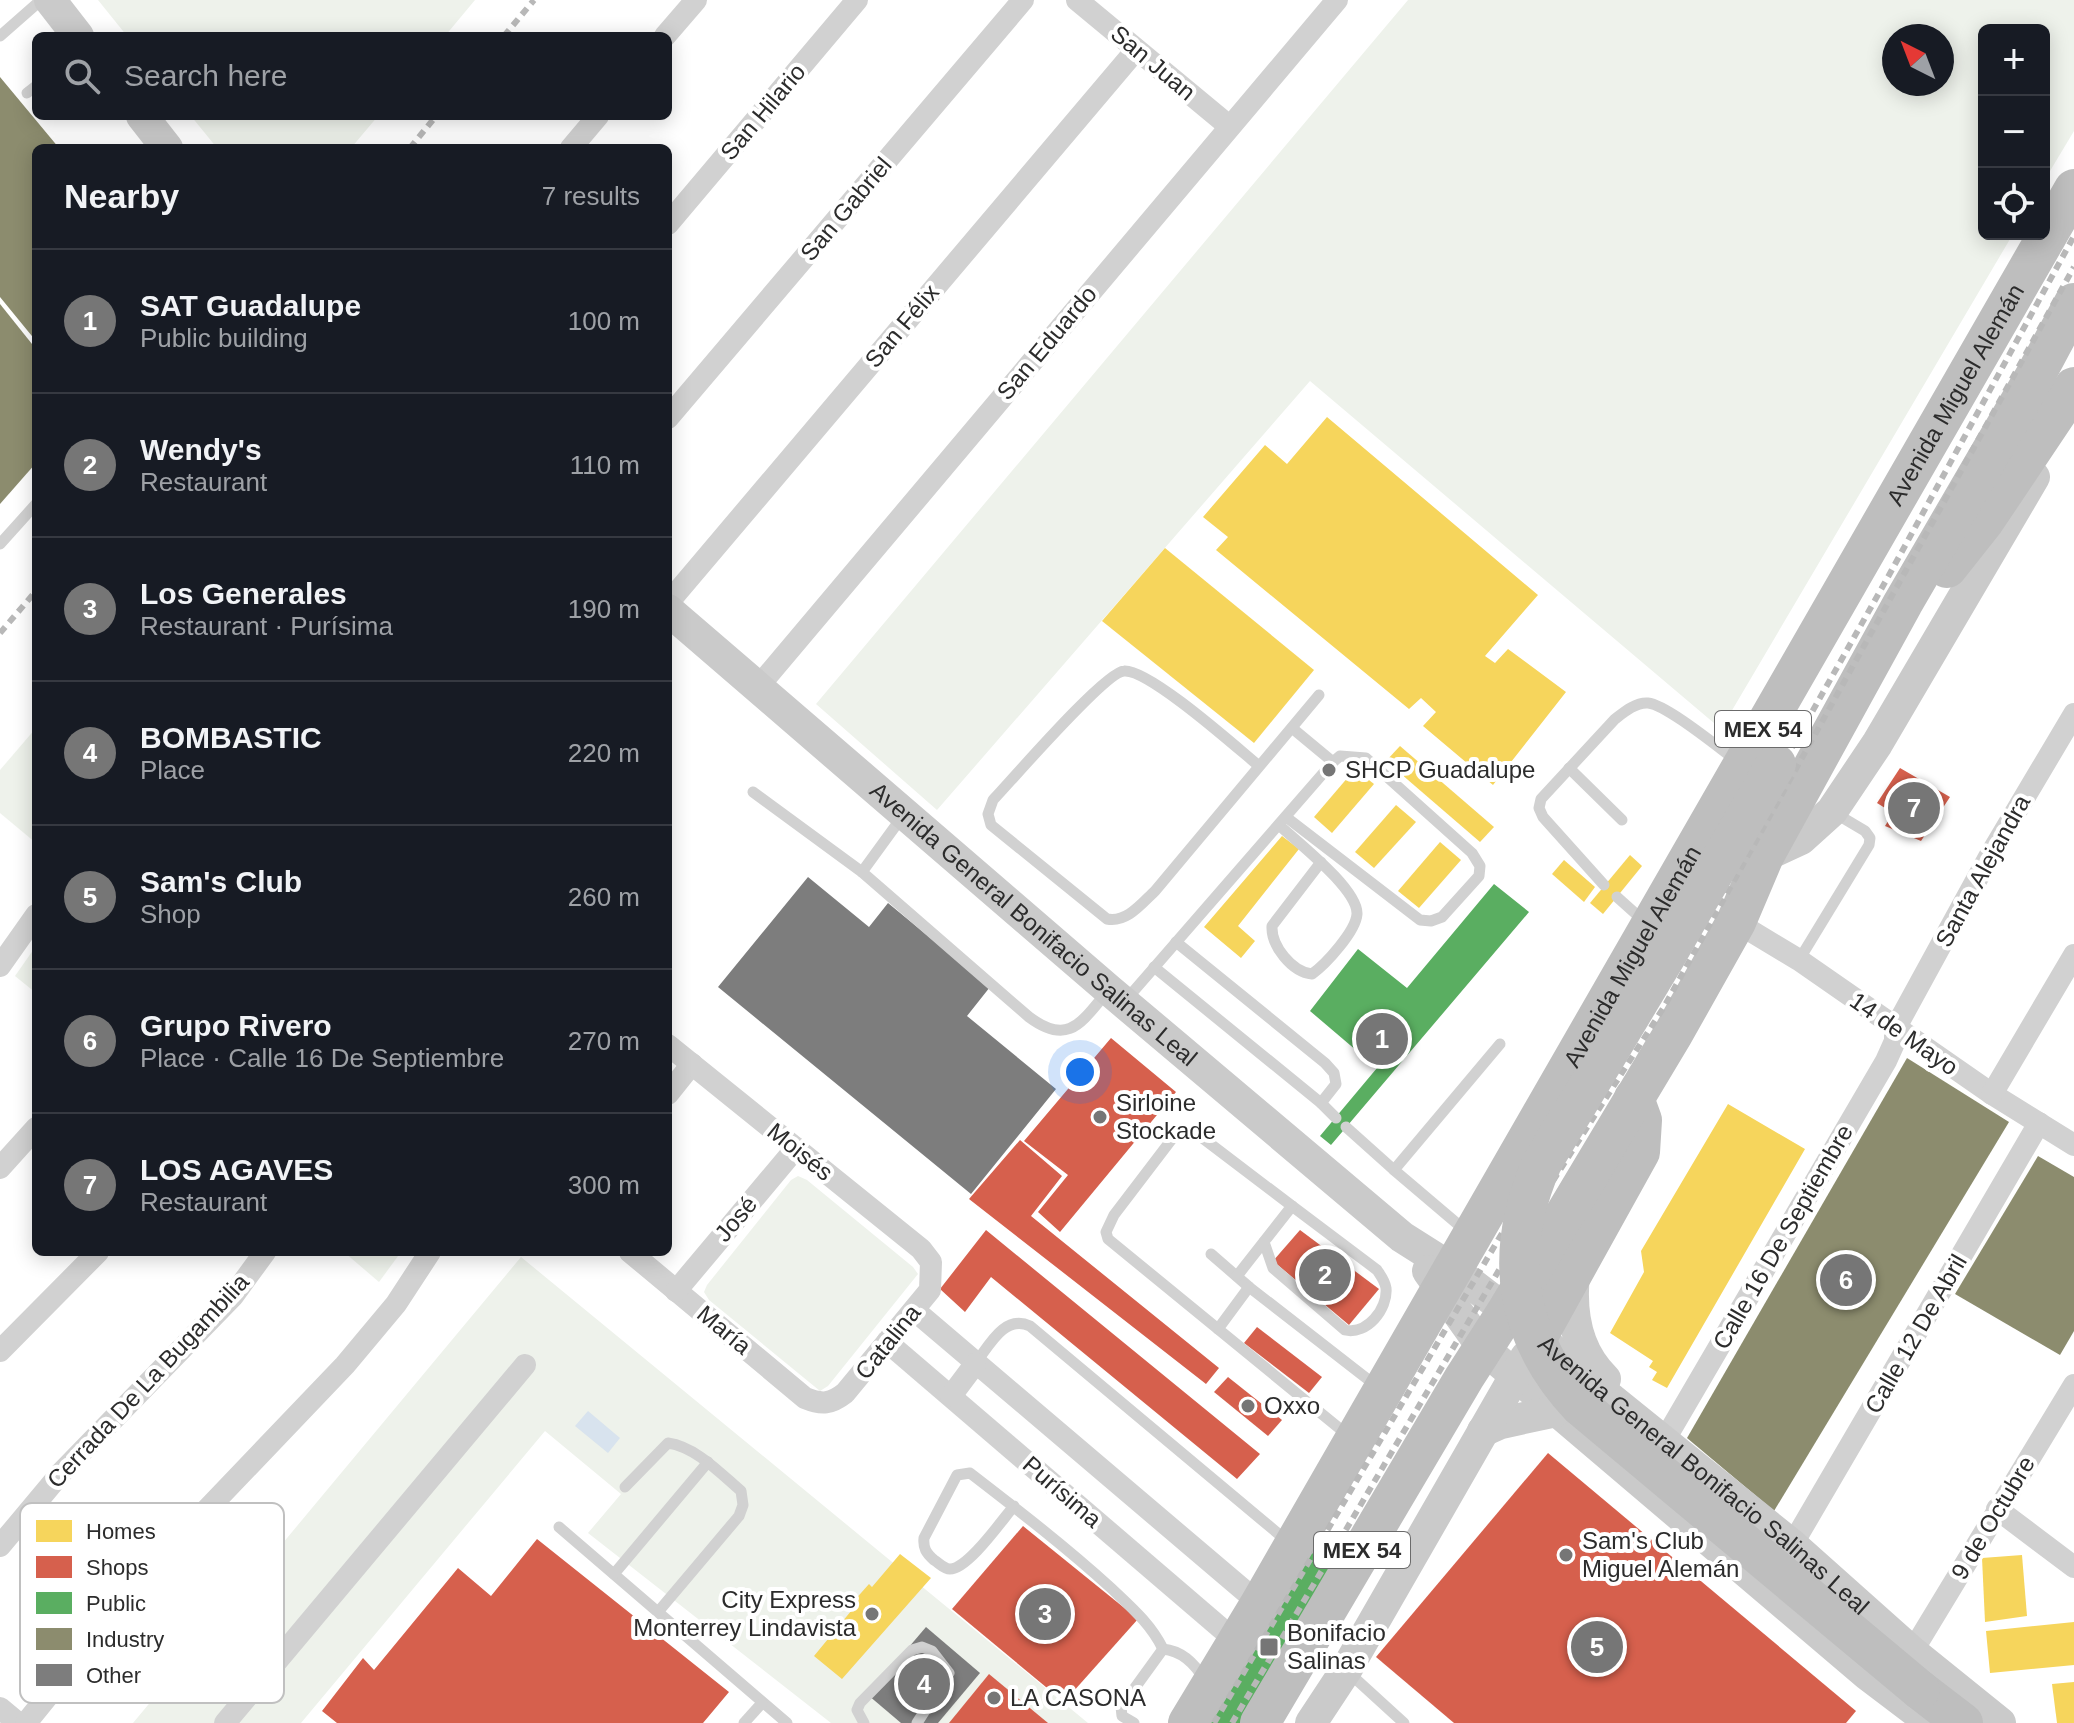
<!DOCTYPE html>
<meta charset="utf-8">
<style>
:root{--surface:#171b24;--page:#242831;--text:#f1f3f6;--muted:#9ea1a6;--line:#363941;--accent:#767676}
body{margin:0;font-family:Helvetica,sans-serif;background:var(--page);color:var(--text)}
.controls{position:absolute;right:24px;top:24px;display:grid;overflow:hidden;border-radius:12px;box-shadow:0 4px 20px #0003}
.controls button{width:72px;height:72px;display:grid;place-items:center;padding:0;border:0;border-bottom:2px solid var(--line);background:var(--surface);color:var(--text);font:40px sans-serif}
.compass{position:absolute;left:1882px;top:24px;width:72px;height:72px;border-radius:50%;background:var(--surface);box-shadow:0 4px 20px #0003;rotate:318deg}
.you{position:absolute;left:1080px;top:1072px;width:28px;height:28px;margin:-20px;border:6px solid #fff;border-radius:50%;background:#1a73e8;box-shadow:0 0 0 12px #1a73e833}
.badge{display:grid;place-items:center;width:52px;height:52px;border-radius:50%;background:var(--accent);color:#fff;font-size:26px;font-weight:700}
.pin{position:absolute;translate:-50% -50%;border:4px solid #fff;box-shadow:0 2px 8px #0006}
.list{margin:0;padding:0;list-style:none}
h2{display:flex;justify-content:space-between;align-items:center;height:104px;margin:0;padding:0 32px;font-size:34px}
h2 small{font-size:26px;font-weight:400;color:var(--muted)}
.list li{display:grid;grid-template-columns:52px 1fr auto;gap:24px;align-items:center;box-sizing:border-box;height:144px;padding:0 32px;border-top:2px solid var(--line)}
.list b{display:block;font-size:30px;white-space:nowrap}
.list p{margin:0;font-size:26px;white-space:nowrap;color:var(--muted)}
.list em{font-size:26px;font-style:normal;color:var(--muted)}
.icon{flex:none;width:44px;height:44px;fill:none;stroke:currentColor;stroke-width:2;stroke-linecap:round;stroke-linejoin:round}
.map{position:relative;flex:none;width:2074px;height:1723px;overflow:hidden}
.search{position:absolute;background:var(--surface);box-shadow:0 4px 20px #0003;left:32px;top:32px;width:640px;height:88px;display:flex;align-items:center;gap:20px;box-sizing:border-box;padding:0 28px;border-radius:12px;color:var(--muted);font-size:30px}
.panel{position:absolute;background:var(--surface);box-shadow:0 4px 20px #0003;left:32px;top:144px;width:640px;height:1112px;border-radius:12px}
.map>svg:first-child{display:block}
.green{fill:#eef2eb;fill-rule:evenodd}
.water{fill:#d8e3ee}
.homes{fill:#f6d55c}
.shops{fill:#d6604d}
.public{fill:#5aae61}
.industry{fill:#8c8c6e}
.building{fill:#7d7d7d}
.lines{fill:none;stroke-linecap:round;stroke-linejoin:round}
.lane{stroke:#d1d1d1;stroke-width:11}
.street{stroke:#d1d1d1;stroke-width:22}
.secondary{stroke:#cacaca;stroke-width:32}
.highway{stroke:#bebebe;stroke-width:40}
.rail{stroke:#b8b8b8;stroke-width:6;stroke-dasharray:8 6;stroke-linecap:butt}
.highway-bridge{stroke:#bebebe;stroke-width:40}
.poi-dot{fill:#767676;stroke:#fff;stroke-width:3}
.labels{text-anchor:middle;stroke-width:8;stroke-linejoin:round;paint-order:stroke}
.shield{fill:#fff;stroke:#6b6b6b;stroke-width:2}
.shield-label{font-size:22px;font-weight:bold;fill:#2c2c2c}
.street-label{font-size:24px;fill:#2c2c2c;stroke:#fff}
.poi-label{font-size:24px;fill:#2c2c2c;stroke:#fff;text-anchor:start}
.key{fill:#fff;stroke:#c0c0c0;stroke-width:2}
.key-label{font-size:22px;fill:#2c2c2c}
</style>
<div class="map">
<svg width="2074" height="1723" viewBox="0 0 2074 1723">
<rect width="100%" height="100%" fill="#fff"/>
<!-- green -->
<g class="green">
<polygon points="98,0 475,0 445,36 127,36"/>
<path d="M1408,0H2074V131L2044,181V30H1984V234H2013L1721,729L1310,381L937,810L816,704ZM1894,36H1942V84H1894Z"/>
<polygon points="191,116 378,116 351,148 217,148"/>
<polygon points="36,728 36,843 0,813 0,770"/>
<polygon points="36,946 36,993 15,976"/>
<polygon points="798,1176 807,1180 913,1267 918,1274 828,1386 820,1391 709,1300 704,1292 707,1285 791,1180"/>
<polygon points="344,1252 401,1252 379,1282"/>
<polygon points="521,1257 1088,1723 831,1723 588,1533 621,1494 545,1431 301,1723 133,1723"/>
</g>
<!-- water -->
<polygon class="water" points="588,1411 620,1438 608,1453 575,1426"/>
<!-- homes -->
<g class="homes">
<polygon points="1327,417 1538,595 1485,656 1495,663 1508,649 1566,692 1493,785 1423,726 1436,712 1421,698 1409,709 1216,550 1228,537 1203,517 1265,445 1287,464"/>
<polygon points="1165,548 1314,670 1254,743 1102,621"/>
<polygon points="1400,746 1494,827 1480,842 1386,761"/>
<polygon points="1355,769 1374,784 1332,833 1314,817"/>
<polygon points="1396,805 1416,822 1374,868 1355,852"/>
<polygon points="1282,836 1299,849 1238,926 1255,941 1241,958 1204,927"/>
<polygon points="1440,842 1461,860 1419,908 1398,891"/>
<polygon points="1630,855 1642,866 1603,914 1590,903"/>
<polygon points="1564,860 1595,887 1584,902 1552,874"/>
<polygon points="1728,1104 1805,1149 1667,1388 1652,1380 1657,1372 1649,1367 1653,1361 1610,1333 1644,1272 1641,1251"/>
<polygon points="900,1554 931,1578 842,1679 814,1656 856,1605 853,1602 869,1584 872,1587"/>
<polygon points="2022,1555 2027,1616 1985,1622 1982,1558"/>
<polygon points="2074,1622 2074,1665 1990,1673 1986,1631"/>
<polygon points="2074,1682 2074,1723 2057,1723 2052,1684"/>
</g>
<!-- shops -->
<g class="shops">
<polygon points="1900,768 1950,797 1921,841 1885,826 1893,813 1877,803"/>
<polygon points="1111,1038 1176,1092 1060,1232 1038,1212 1068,1175 1024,1141"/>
<polygon points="1020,1140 1062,1176 1031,1216 1219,1368 1206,1384 969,1199"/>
<polygon points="986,1230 1260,1454 1237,1479 991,1277 965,1312 940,1289"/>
<polygon points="1300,1230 1379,1289 1349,1325 1273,1261"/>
<polygon points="1257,1327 1322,1377 1309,1393 1244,1343"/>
<polygon points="1228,1377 1282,1420 1268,1436 1214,1392"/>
<polygon points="1548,1453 1856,1711 1846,1723 1454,1723 1376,1657"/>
<polygon points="1023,1526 1138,1619 1064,1702 952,1609"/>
<polygon points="537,1539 729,1692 703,1723 337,1723 322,1711 363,1658 374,1670 458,1568 491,1596"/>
<polygon points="989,1674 1048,1723 949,1723"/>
</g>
<!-- public -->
<g class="public">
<polygon points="1494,884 1529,912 1331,1145 1320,1136 1377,1068 1310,1011 1358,949 1407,988"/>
<polygon points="1299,1530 1355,1563 1261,1723 1185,1723"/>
</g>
<!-- industry -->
<g class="industry">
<polygon points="0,77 59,148 36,148 36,341 0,297"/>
<polygon points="0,304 36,349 36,463 0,504"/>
<polygon points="1907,1058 2009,1122 1774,1511 1687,1438"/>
<polygon points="2038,1156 2074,1177 2074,1331 2060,1355 1955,1294"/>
</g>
<!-- building -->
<g class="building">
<polygon points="808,877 869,927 888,903 990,987 967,1016 1056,1089 971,1194 718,987"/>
<polygon points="926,1627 980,1673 938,1723 901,1723 868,1695"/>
</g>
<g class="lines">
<!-- lane -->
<g class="lane">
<polyline points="0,36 41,0"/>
<polyline points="27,93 36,86"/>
<polyline points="0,544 36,504"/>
<polyline points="1292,728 1333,762"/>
<path d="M1259,766C1236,747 1149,669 1124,671C1105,672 1012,780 993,800L988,814L991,825L1107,919C1127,923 1142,903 1155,891L1319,695"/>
<polyline points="1569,768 1622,820"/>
<polyline points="753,792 862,872"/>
<path d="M902,817L862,872L1029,1017C1068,1046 1081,1023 1106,993"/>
<path d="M1279,825C1297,842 1358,889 1357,914C1356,931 1326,964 1312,974C1292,972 1271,946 1272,926L1321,862"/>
<path d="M1604,885L1543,817L1539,808L1541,799L1615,719C1624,712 1636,702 1648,703C1667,705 1719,748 1737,761"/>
<polyline points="1617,897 1646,923"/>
<polyline points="1799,960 1869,845 1870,838 1865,831 1833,812"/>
<polyline points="1154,967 1321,1103 1336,1084 1334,1073 1325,1063 1176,942"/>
<polyline points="1125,1001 1333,762 1340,756 1366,758 1472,853 1480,866 1479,876 1442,917 1431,921 1420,920 1286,817"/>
<polyline points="1321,1103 1336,1118"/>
<polyline points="1346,1127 1394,1170"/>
<polyline points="1467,1232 1394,1170 1500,1044"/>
<path d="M1264,1242L1273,1268L1345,1330C1367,1335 1388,1309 1386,1288C1385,1281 1381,1276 1377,1270L1292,1206"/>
<polyline points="1211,1254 1249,1287"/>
<polyline points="1218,1329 1108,1239 1106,1232 1114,1215 1175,1135 1184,1130 1192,1130 1292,1206 1237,1276"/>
<path d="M975,1364C989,1346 1004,1314 1030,1326L1287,1541"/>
<polyline points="1350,1437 1218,1329 1249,1287 1379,1388"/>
<path d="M625,1487L668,1443C696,1447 720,1473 741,1491L743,1505L739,1516L658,1612"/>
<path d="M1014,1506C1002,1520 968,1569 950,1569C944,1569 939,1563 934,1560C926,1553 923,1548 924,1538L957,1475L970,1473C1018,1510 1066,1547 1111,1588C1131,1607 1151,1624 1163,1649"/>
<polyline points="559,1527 787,1723"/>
<polyline points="614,1574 708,1462"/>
<path d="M1163,1649C1183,1651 1196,1665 1205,1681"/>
<polyline points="1347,1671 1404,1723"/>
<polyline points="744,1723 762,1703"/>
<polyline points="864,1723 857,1710 860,1703 912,1650 922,1647 932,1651 949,1673 917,1723"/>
<polyline points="1134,1723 1122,1716 1121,1707 1163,1649"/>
</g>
<!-- street -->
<g class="street">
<polyline points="1077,0 1229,126"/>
<polyline points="665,36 696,0"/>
<polyline points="571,148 598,116"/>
<polyline points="668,224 857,0"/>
<polyline points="668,418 1023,0"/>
<polyline points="668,603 1136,50"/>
<polyline points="758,687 1337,0"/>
<polyline points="1736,922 1799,960 1992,1094 2074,1145"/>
<polyline points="0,966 36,915"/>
<polyline points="668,1094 692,1064"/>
<polyline points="1992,1094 2074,955"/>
<polyline points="0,1168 36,1128"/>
<path d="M630,1252L805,1398C822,1405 831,1404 845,1393L930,1290L931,1262L921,1249L668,1045"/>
<polyline points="676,1291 796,1148"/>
<polyline points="914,1310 1260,1604"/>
<polyline points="887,1342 1237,1642"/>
<polyline points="0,1351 98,1252"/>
<polyline points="951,1396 975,1364"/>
<polyline points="1664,1441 1886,1061 1895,1041 1895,1029 1989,857 2074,714"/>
<polyline points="1997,1509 2074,1567"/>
<polyline points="1792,1545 2039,1123"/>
<polyline points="0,1546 61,1473 233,1296 265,1252"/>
<polyline points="1912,1652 2074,1385"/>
<polyline points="0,1708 18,1723"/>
<polyline points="26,1723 152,1567 345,1365 396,1304 430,1252"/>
<polyline points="225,1723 525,1365"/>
</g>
<!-- secondary -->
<g class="secondary">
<polyline points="50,0 78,36"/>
<polyline points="142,116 167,148"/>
<path id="s1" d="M668,610L1109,990L1402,1237L1451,1268L1507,1311L1611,1399L1792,1545L1912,1652L2000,1723"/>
<polyline points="1764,856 1801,839 1832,811 1877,744 2034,477"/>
<polyline points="1428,1271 1483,1348 1868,1675 1930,1722"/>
<path d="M1574,1274C1570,1313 1576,1351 1605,1379"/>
<polyline points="1483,1431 1501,1423 1556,1411"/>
<polyline points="1311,1723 1346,1670 1526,1357"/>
</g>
<!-- highway -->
<g class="highway">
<polyline points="1947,568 1985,520 2074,387"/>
<polyline points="1538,1336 1640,1152 1642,1120 1634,1098"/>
<polyline points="1920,1690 1963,1723"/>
<path id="s2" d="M1188,1723L1260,1604L2074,189"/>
<polyline points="1260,1723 1464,1378 1507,1311 1673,1034 1736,922 1764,856 1903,603 2035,376 2074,303"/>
</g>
<!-- rail -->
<g class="rail">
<polyline points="504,36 534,0"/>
<polyline points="410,148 436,116"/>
<polyline points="0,633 36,591"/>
<polyline points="1214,1723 1521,1201 1651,998 1888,577 2074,236"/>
<polyline points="1232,1723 1535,1209 1664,1007 2074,267"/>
</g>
<!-- highway-bridge -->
<path class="highway-bridge" d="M1776,764L1666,956L1542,1163C1503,1252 1513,1334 1580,1406L1920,1690"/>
</g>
<!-- markers -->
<g class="poi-dot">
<circle cx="1329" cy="770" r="8"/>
<circle cx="1100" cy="1117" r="8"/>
<circle cx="1248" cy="1406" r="8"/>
<circle cx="1566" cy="1555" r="8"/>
<circle cx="872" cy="1614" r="8"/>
<rect x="1259" y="1637" width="20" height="20" rx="4"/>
<circle cx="994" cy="1698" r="8"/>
</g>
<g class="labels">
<!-- shield labels -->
<g class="shield">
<rect x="1715" y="711" width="96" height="36" rx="6"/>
<rect x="1314" y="1532" width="96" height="36" rx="6"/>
</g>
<g class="shield-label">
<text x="1763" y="737">MEX 54</text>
<text x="1362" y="1558">MEX 54</text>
</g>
<!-- street labels -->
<g class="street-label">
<text transform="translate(1153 63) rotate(40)" y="8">San Juan</text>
<text transform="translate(763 112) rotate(-50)" y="8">San Hilario</text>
<text transform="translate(846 209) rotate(-50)" y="8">San Gabriel</text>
<text transform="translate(902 326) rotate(-50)" y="8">San Félix</text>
<text transform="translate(1047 343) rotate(-50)" y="8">San Eduardo</text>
<text dy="8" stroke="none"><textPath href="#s2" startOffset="1534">Avenida Miguel Alemán</textPath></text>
<text transform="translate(1983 871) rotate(-61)" y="8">Santa Alejandra</text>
<text dy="8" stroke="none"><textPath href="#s1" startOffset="482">Avenida General Bonifacio Salinas Leal</textPath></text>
<text dy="8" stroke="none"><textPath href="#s2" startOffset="886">Avenida Miguel Alemán</textPath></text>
<text transform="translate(1904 1034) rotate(35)" y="8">14 de Mayo</text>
<text transform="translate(800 1152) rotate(39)" y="8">Moisés</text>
<text transform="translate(736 1219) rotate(-50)" y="8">José</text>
<text transform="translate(1783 1237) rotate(-60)" y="8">Calle 16 De Septiembre</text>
<text transform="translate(724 1330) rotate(40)" y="8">María</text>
<text transform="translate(1916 1334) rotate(-60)" y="8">Calle 12 De Abril</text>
<text transform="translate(888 1342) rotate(-51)" y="8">Catalina</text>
<text transform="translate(148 1381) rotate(-47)" y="8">Cerrada De La Bugambilia</text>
<text dy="8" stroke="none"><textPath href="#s1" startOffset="1350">Avenida General Bonifacio Salinas Leal</textPath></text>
<text transform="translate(1062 1492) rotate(41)" y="8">Purísima</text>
<text transform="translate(1993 1518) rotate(-59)" y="8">9 de Octubre</text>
</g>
<!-- poi labels -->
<g class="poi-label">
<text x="1345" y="778">SHCP Guadalupe</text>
<text x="1116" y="1111">Sirloine<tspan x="1116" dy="28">Stockade</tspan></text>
<text x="1264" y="1414">Oxxo</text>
<text x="1582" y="1549">Sam's Club<tspan x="1582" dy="28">Miguel Alemán</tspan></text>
<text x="856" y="1608" text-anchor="end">City Express<tspan x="856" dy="28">Monterrey Lindavista</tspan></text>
<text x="1287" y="1641">Bonifacio<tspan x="1287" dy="28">Salinas</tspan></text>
<text x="1010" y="1706">LA CASONA</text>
</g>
</g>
<!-- legend -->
<rect x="20" y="1503" width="264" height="200" rx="12" class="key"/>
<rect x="36" y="1520" width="36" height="22" fill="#f6d55c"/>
<rect x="36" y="1556" width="36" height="22" fill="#d6604d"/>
<rect x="36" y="1592" width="36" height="22" fill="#5aae61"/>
<rect x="36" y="1628" width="36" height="22" fill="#8c8c6e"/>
<rect x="36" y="1664" width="36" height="22" fill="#7d7d7d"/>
<g class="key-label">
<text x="86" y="1539">Homes</text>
<text x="86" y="1575">Shops</text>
<text x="86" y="1611">Public</text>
<text x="86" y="1647">Industry</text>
<text x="86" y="1683">Other</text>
</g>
</svg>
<div class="controls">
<button>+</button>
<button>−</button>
<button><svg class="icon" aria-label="locate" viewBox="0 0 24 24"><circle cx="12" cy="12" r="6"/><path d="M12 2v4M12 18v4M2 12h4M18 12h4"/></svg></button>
</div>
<svg class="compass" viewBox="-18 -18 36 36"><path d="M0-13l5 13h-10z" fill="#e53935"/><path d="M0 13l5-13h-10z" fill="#9ea1a6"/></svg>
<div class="you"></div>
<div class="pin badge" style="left:1382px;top:1039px">1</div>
<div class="pin badge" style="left:1325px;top:1275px">2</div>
<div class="pin badge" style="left:1045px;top:1614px">3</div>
<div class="pin badge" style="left:924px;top:1684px">4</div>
<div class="pin badge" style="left:1597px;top:1647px">5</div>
<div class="pin badge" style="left:1846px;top:1280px">6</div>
<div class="pin badge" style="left:1914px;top:808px">7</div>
<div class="search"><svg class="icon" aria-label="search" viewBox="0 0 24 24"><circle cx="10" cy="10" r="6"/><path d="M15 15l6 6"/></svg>Search here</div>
<section class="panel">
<h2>Nearby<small>7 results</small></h2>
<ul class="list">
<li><span class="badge">1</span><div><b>SAT Guadalupe</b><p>Public building</p></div><em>100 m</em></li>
<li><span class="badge">2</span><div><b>Wendy's</b><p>Restaurant</p></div><em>110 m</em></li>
<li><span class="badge">3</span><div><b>Los Generales</b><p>Restaurant · Purísima</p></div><em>190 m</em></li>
<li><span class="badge">4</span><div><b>BOMBASTIC</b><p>Place</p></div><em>220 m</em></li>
<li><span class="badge">5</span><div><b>Sam's Club</b><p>Shop</p></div><em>260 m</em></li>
<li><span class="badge">6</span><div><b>Grupo Rivero</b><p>Place · Calle 16 De Septiembre</p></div><em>270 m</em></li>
<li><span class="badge">7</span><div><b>LOS AGAVES</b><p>Restaurant</p></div><em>300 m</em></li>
</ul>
</section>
</div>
